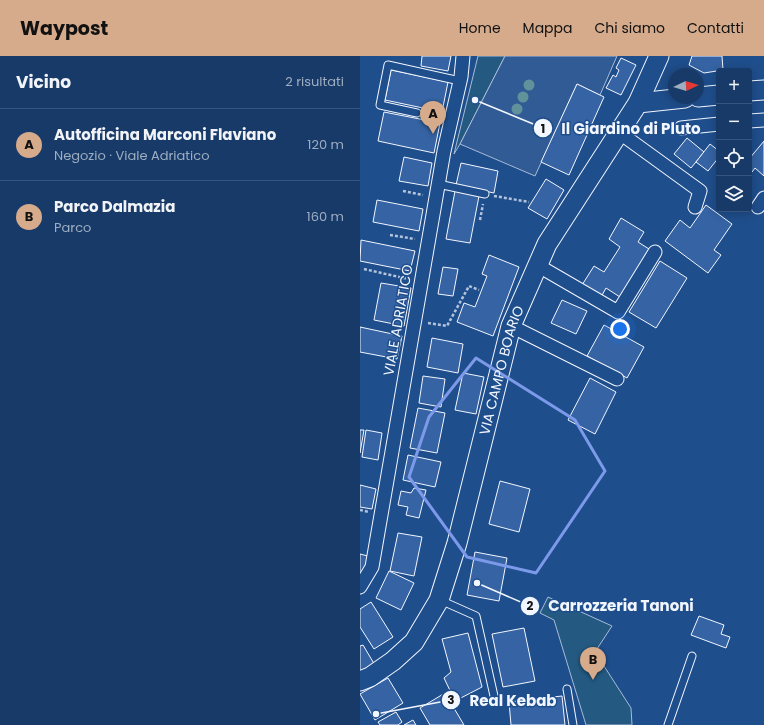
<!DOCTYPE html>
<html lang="it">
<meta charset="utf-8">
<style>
:root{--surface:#173a69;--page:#244571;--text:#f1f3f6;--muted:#9eadc0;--line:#36547d;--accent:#d6ab8b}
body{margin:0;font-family:Poppins,sans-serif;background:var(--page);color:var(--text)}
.controls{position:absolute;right:12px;top:12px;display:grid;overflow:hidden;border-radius:4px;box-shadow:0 2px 10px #0003}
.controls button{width:36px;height:36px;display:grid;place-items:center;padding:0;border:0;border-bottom:1px solid var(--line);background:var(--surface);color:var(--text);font:20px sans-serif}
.compass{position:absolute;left:308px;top:12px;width:36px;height:36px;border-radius:50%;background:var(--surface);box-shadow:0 2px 10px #0003;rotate:86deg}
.you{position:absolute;left:260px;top:273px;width:14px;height:14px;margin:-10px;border:3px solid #fff;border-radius:50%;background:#1a73e8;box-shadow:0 0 0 6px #1a73e833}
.badge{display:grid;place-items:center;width:26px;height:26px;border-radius:50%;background:var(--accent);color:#111;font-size:13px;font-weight:700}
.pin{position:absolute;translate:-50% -33px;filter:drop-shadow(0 1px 2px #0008)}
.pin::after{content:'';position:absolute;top:21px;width:14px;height:12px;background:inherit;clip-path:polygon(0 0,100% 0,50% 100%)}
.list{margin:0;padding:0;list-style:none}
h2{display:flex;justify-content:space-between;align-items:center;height:52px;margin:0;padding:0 16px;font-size:17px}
h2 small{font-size:13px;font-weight:400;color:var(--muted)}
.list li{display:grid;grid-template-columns:26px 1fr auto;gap:12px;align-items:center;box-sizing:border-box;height:72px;padding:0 16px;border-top:1px solid var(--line)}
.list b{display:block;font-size:15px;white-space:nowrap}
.list p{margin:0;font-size:13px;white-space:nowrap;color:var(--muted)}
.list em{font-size:13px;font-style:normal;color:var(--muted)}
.icon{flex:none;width:22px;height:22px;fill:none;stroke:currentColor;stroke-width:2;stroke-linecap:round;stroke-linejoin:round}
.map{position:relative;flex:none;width:404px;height:669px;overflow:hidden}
header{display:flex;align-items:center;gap:24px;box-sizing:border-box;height:56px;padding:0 20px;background:var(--accent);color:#111}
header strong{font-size:19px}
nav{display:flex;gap:22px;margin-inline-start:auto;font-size:14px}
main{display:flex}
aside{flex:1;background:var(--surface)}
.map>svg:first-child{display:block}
.green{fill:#245a82;stroke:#a8bbd7}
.parking{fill:#305b95;stroke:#a8bbd7}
.building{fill:#3563a3;stroke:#f2f6ff}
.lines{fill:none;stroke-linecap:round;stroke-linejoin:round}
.lane-casing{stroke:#f2f6ff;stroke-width:9}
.street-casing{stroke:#f2f6ff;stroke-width:15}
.secondary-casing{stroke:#f2f6ff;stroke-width:21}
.path{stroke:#b3c4dc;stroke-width:2.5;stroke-dasharray:3 2;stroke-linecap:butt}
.lane{stroke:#1f4e8c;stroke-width:7}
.street{stroke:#1f4e8c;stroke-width:13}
.secondary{stroke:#1f4e8c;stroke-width:19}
.tree{fill:#61919a}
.marked{fill:none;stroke:#7d9aea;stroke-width:3;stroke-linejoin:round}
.labels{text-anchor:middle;stroke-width:3;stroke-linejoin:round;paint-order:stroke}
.street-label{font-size:14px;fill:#f2f6ff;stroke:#1f4e8c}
.leader{fill:none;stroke:#f2f6ff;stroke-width:1.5}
.callout-dot{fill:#f2f6ff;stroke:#1f4e8c;stroke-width:1.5}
.mark-label{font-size:12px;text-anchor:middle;font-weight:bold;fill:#111}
.callout-label{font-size:15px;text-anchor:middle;font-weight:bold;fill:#f2f6ff;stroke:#1f4e8c;stroke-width:3;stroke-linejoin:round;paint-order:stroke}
</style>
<header>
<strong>Waypost</strong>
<nav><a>Home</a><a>Mappa</a><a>Chi siamo</a><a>Contatti</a></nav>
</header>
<main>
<aside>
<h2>Vicino<small>2 risultati</small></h2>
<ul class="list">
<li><span class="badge">A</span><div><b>Autofficina Marconi Flaviano</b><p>Negozio · Viale Adriatico</p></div><em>120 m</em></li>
<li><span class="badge">B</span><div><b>Parco Dalmazia</b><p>Parco</p></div><em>160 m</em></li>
</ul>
</aside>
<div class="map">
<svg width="404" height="669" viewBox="0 0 404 669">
<rect width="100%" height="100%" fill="#1f4e8c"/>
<!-- green -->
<g class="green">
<polygon points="118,0 145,0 100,88 94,98"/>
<polygon points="188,541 252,570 235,596 271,652 272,669 226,669 194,564 180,557"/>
</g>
<!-- parking -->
<polygon class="parking" points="145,0 257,0 240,39 217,28 175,120 100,88"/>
<!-- building -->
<g class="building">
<polygon points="62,0 91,0 88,15 61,10"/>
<polygon points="332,0 362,0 363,14 344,17 329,9"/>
<polygon points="261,2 276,9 261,39 246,32 253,19 256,21 259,14 256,12"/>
<polygon points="31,14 88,26 82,56 25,44"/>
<polygon points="217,28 244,41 209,119 181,106"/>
<polygon points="24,56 80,67 74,97 18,85"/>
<polygon points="327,82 344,96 331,112 314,98"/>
<polygon points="404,85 404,120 395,112 392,116 389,114 389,103"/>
<polygon points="350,88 359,95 359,101 348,115 336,106"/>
<polygon points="44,101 72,107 68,130 39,125"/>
<polygon points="101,107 138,115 134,137 96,129"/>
<polygon points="186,123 204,134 187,163 168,152"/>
<polygon points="95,135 119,140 110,187 86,183"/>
<polygon points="17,144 63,153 59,175 13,166"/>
<polygon points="346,149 372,168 354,194 361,199 348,217 305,185 320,164 330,172"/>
<polygon points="261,162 284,176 278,186 289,193 260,241 246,232 241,241 222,229 234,210 244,216 260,191 249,183"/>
<polygon points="1,184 55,195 50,215 0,205"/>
<polygon points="129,199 159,211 133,280 97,266 104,247 115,251 127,220 122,218"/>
<polygon points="300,205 327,222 296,272 269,256"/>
<polygon points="83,211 98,213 93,240 78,238"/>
<polygon points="21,227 51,232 44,270 14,264"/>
<polygon points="202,244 227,255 216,278 191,267"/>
<polygon points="244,269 284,291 267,322 227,300"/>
<polygon points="0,271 42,280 37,303 0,296"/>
<polygon points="72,282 103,288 98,317 67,311"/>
<polygon points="103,317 124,321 116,358 95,354"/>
<polygon points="63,320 85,323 81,351 59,347"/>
<polygon points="230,322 256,336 235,378 208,364"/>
<polygon points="58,352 85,357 77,397 50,392"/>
<polygon points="0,374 4,374 0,397"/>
<polygon points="6,374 22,377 18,404 2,401"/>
<polygon points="48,399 81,406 75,431 43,424"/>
<polygon points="140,425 170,433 159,476 129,468"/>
<polygon points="0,429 16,433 12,453 0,451"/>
<polygon points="54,432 66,434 59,462 46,459 48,451 38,449 41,435 51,437"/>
<polygon points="38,477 62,481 54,520 30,515"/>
<polygon points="115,496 147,502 139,545 107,539"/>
<polygon points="0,498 8,500 5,514 0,518"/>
<polygon points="29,515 54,527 41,554 16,542"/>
<polygon points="11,546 33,581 14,593 0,571 0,553"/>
<polygon points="339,560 364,569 361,578 370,581 366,592 331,579"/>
<polygon points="164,572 175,625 143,631 132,578"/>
<polygon points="108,577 122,631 95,645 84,622 91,616 82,583"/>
<polygon points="3,589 16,611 0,621 0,590"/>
<polygon points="28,622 43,647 15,664 0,638"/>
<polygon points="85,637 104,669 70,669 60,652"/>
<polygon points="202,640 205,669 151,669 149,646"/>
<polygon points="36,656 42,666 38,669 20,669 18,666"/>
<polygon points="53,664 56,669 44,669"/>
</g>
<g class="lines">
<defs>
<g id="lane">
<polyline points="57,57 20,49 28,9 100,25"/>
<polyline points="78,128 125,138"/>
<polyline points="80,544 116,560 134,640"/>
<polyline points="207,633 213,669"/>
<polyline points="308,669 332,600"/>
</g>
<g id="street">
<polyline points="389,65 404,64"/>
<polyline points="321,72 359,68"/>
<polyline points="260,77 340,135 335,151"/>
<polyline points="398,151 404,142"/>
<polyline points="177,209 258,256 295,196"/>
<polyline points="151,270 257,323"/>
<polyline points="0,531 12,511 84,95 101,21 103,0"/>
</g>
<g id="secondary">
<polyline points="389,35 404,34"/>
<polyline points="338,41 359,39"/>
<polyline points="278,47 325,42"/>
<path id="s1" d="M0,625L10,621L33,605L54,586L79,544L97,487L151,270L187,188L278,47L299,0"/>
</g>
</defs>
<!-- lane casing -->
<use href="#lane" class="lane-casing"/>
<!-- street casing -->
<use href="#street" class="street-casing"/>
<!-- secondary casing -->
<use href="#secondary" class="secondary-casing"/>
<!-- path -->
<g class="path">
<polyline points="43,135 63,139"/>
<polyline points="134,140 169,146"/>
<polyline points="120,164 123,148"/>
<polyline points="30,179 55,183"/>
<polyline points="4,213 48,223"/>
<polyline points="68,267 87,270 109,230 119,234"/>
<polyline points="0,454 9,456"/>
</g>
<!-- lane -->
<use href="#lane" class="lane"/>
<!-- street -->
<use href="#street" class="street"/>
<!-- secondary -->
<use href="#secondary" class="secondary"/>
</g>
<!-- trees -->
<g class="tree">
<circle cx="169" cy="29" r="5.5"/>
<circle cx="163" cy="41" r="5.5"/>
<circle cx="157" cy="53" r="5.5"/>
</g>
<!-- marked area -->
<path class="marked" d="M116,302L215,364L245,415L176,517L107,501L49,421L69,361Z"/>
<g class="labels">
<!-- street labels -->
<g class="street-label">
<text transform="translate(38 264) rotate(-80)" y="5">VIALE ADRIATICO</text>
<text dy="5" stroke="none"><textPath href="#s1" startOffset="354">VIA CAMPO BOARIO</textPath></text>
</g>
</g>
<!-- callouts -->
<path class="leader" d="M115 44L183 72M117 527L170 550M16 658L91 644"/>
<g class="callout-dot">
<circle cx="115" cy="44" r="4"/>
<circle cx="117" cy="527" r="4"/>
<circle cx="16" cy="658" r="4"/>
<circle cx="183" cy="72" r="10"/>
<circle cx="170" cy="550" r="10"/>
<circle cx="91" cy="644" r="10"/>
</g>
<g class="mark-label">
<text x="183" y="77">1</text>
<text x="170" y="554">2</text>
<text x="91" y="648">3</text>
</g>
<g class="callout-label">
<text x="271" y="78">Il Giardino di Pluto</text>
<text x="261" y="555">Carrozzeria Tanoni</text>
<text x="153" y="650">Real Kebab</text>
</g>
</svg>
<div class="controls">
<button>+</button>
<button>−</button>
<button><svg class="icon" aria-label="locate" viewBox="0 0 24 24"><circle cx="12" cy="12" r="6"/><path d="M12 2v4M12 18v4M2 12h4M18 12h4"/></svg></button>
<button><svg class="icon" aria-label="layers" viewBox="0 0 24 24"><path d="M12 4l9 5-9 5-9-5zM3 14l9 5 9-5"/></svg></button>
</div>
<svg class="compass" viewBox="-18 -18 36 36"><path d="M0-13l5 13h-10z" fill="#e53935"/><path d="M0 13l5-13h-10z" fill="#9eadc0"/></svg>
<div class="you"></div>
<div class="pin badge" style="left:73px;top:78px">A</div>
<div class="pin badge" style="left:233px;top:624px">B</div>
</div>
</main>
